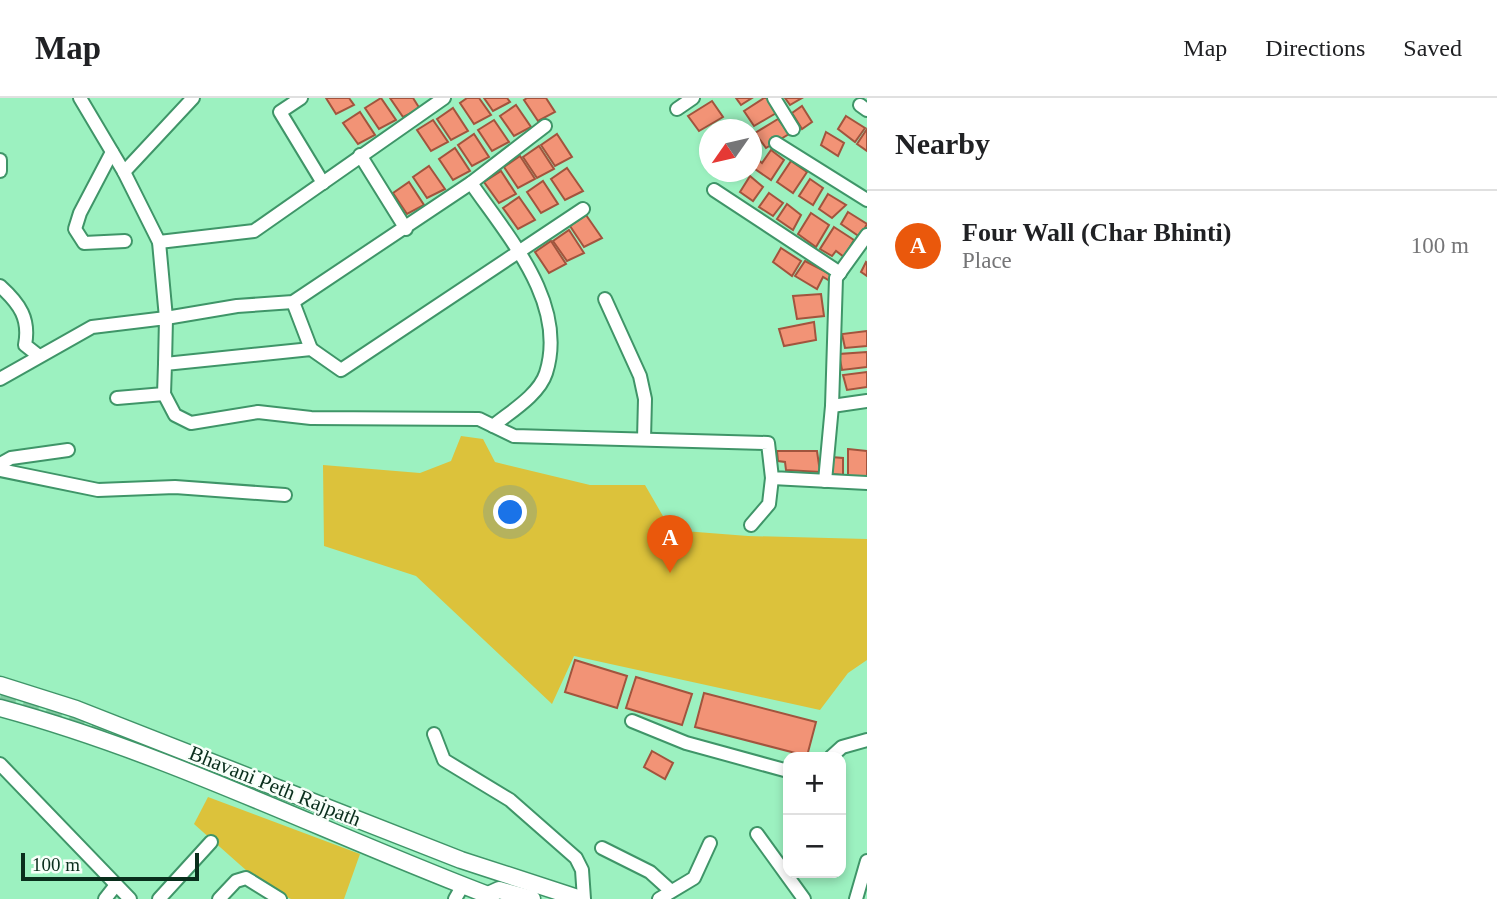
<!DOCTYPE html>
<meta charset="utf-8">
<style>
:root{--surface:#fff;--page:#f6f6f6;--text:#202124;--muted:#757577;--line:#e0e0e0;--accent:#ea580c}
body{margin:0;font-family:Georgia,serif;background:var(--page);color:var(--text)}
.controls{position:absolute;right:21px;bottom:21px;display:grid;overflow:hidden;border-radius:14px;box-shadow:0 4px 10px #0003}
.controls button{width:63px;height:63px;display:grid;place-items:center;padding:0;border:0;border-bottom:2px solid var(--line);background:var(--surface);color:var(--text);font:35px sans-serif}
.compass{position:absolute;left:699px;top:21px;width:63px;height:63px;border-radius:50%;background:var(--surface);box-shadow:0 4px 10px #0003;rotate:236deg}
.scale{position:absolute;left:21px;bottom:18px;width:178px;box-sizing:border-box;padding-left:7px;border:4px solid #092e1c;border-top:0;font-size:19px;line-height:24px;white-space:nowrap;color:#092e1c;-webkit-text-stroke:5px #f7fff9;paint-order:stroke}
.you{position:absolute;left:511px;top:415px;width:24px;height:24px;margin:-18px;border:5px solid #fff;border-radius:50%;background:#1a73e8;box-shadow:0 0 0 10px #1a73e833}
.badge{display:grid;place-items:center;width:46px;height:46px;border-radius:50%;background:var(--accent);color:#fff;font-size:23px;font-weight:700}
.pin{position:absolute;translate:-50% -58px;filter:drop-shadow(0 2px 4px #0008)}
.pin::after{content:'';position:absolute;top:37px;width:24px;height:21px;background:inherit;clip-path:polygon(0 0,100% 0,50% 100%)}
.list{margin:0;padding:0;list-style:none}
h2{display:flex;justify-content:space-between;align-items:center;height:91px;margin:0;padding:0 28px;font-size:30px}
h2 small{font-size:23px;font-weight:400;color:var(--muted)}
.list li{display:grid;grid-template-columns:46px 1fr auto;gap:21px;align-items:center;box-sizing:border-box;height:112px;padding:0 28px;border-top:2px solid var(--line)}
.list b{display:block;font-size:26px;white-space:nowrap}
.list p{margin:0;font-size:23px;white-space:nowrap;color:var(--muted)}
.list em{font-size:23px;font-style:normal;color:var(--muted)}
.map{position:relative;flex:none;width:867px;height:801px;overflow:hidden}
header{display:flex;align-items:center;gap:42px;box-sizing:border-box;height:98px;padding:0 35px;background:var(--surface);border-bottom:2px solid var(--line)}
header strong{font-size:33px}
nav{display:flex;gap:38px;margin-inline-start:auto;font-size:24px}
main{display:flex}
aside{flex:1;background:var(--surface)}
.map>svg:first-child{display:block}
.green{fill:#dcc23b}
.building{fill:#f29376;stroke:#a2543d;stroke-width:2}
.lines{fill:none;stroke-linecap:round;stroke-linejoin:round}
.major-tunnel{stroke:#7fca9f;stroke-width:16;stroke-dasharray:16 8;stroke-linecap:butt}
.minor-casing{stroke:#3f9568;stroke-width:16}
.major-casing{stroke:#3f9568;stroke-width:19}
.minor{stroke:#fff;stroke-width:12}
.major{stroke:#fff;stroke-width:16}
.labels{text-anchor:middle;stroke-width:5;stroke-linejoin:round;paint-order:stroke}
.street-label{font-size:21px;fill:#092e1c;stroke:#f7fff9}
</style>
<header>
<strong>Map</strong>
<nav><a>Map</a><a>Directions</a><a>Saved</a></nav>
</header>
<main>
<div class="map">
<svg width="867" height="801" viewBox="0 0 867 801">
<rect width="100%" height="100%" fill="#9cf1c0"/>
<!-- green -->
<g class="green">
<polygon points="461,338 483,341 495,364 590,387 645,387 671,432 748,438 867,441 867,562 848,575 820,612 574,558 552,606 416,478 324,448 323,367 420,375 451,363"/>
<polygon points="208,699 360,756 344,801 291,801 266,790 194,726"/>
</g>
<!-- building -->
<g class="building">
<polygon points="326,0 349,0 354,7 336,16"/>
<polygon points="381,0 396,22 379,31 365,10"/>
<polygon points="390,0 413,0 420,11 403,19"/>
<polygon points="467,0 479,0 491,17 474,26 460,5"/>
<polygon points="484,0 507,0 510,4 493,13"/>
<polygon points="527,0 546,0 555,14 538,23 524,2"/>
<polygon points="736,0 752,0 741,7"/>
<polygon points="764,0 769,0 778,14 754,28 744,13"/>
<polygon points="785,0 802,0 790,7"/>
<polygon points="712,3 723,19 699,33 688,18"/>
<polygon points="516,7 531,29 514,38 500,18"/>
<polygon points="802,8 812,24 802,31 792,15"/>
<polygon points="453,10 468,33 451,42 437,21"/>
<polygon points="360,14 375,37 358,46 343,25"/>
<polygon points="846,18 865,30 855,44 838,31"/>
<polygon points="778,21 789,36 766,50 755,35"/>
<polygon points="433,22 448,44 431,53 417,32"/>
<polygon points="494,22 509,44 492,53 478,32"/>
<polygon points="728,25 732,32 717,32"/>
<polygon points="867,31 867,53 857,46"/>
<polygon points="826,34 844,45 838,58 821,47"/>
<polygon points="474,36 489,59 472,68 458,47"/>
<polygon points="557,36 572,59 555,68 541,47"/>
<polygon points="539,48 554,71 537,80 523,59"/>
<polygon points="455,50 470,73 453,82 439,61"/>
<polygon points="771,52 784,62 771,82 752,69 757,61 762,65"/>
<polygon points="520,58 535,81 518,90 504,69"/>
<polygon points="791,63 807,74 793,95 777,84"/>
<polygon points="429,68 445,91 427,100 413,79"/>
<polygon points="567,70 583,93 565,102 551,81"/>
<polygon points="501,73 516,96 499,105 484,84"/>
<polygon points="750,78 763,89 753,103 740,94"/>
<polygon points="810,81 823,90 813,107 799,98"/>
<polygon points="543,83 558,106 541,115 527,94"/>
<polygon points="409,84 424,107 407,116 393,95"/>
<polygon points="769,95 783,105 773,118 759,109"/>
<polygon points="828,96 846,107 832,120 819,111"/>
<polygon points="519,99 535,122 518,131 503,110"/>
<polygon points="787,106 801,117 793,132 777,121"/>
<polygon points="848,114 867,126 860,139 841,126"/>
<polygon points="811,115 829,127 816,149 798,136"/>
<polygon points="586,117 602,140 584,149 570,128"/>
<polygon points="834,129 854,142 844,159 836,153 832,158 820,151"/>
<polygon points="569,132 584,155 567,163 553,143"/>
<polygon points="551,143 566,166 549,175 535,154"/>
<polygon points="781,150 801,163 792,178 773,164"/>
<polygon points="805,163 832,177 830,183 823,179 817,191 795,178"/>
<polygon points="866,164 867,165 867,178 861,174"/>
<polygon points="821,196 824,218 797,221 793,198"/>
<polygon points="814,224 816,242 784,248 779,231"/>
<polygon points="867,233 867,248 845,250 842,236"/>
<polygon points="867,254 867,269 842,272 839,256"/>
<polygon points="867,274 867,289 847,292 843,277"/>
<polygon points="848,351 867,353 867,380 848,378"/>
<polygon points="777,353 817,353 820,374 786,372 785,364 778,363"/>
<polygon points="831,359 843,360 843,377 832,376"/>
<polygon points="575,562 627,578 617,610 565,594"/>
<polygon points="636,579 692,596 682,627 626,610"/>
<polygon points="704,595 816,624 807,658 695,629"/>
<polygon points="652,653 673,665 665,681 644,669"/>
</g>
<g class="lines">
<!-- major-tunnel -->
<polyline class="major-tunnel" points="0,600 48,613 123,642"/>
<defs>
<g id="minor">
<polyline points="80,0 124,74 159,144 166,220 237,208 293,204 471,85 545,28"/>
<polyline points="301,0 280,14 323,85"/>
<polyline points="774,0 793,31"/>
<polyline points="860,7 867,12"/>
<polyline points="677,11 693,0"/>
<polyline points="776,45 867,102"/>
<polyline points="112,54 80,115 75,131 84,145 125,143"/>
<polyline points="360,57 406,131"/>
<polyline points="0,62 0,73"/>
<polyline points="124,74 193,0"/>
<path d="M471,85C508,139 568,205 546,275C539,297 510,314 493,328"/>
<polyline points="714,92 840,175"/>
<polyline points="159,144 254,133 444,0"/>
<path d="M0,188C20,206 30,221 25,247L39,258"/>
<polyline points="605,201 640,278 645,301 644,341"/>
<polyline points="293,204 311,251"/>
<polyline points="0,281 92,229 166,220 165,266"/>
<polyline points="164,296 175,317 191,325 258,314 311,320 479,321 514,338 768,345 772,380 867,385"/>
<polyline points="117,300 164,296 165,266 311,251 341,272 583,111"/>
<polyline points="832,308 867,303"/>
<polyline points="0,366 11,360 68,352"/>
<polyline points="0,372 98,392 175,389 285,397"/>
<polyline points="825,383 832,308 836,180 867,137"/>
<polyline points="751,427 769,406 772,380"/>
<polyline points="632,623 686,645 788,673"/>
<polyline points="434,636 444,662 510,702 576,760 582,772 584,801"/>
<polyline points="831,659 842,649 867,642"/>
<polyline points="0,666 130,801"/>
<polyline points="757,736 804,801"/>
<polyline points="602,750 650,774 671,793"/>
<polyline points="105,801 116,787"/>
<polyline points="159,801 211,744"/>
<polyline points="219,801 236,783 246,780 280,801"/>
<polyline points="455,801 463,787"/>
<polyline points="659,801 694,780 710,745"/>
<polyline points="856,801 867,763"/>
</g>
<g id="major">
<polyline points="0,587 76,611 461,762 581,801"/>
<path d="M0,610C167,655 327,736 488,797L499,792L532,801"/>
</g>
</defs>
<!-- minor casing -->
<use href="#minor" class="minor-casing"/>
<!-- major casing -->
<use href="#major" class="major-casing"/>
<!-- minor -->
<use href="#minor" class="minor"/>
<!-- major -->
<use href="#major" class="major"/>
</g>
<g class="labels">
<!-- street labels -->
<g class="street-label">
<text transform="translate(275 688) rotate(22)" y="7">Bhavani Peth Rajpath</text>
</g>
</g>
</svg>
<div class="controls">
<button>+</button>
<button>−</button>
</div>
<svg class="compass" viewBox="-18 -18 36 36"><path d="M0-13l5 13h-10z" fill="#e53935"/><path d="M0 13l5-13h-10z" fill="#757577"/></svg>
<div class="scale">100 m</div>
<div class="you"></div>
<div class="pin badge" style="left:670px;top:475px">A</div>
</div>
<aside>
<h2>Nearby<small></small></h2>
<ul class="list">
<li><span class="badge">A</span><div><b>Four Wall (Char Bhinti)</b><p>Place</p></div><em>100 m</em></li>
</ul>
</aside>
</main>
